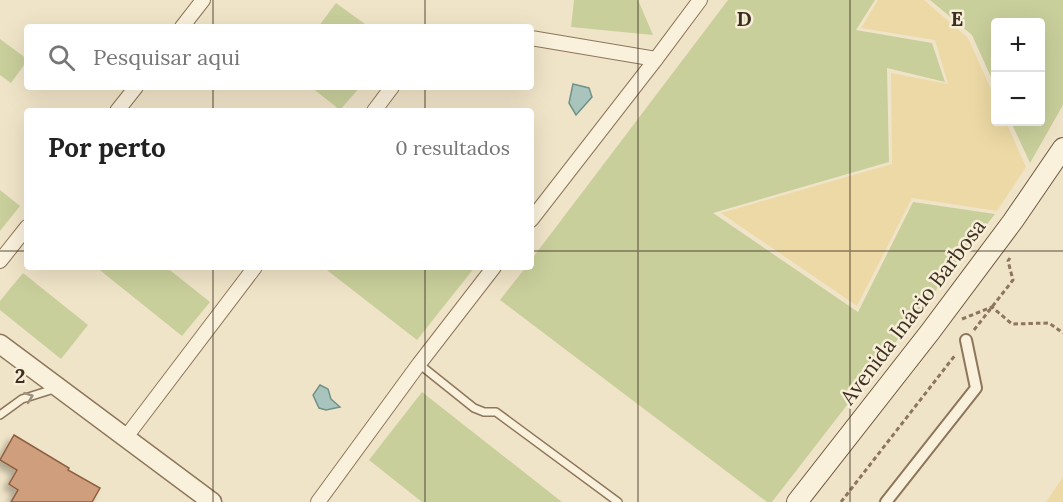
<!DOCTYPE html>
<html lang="pt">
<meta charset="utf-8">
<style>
:root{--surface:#fff;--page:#f2f2f2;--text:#222;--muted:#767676;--line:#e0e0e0}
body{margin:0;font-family:Lora,serif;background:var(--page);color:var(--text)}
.controls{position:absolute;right:18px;top:18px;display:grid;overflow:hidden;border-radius:6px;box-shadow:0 6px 24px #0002}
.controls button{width:54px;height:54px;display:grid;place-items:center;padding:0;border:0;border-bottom:2px solid var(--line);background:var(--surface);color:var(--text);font:30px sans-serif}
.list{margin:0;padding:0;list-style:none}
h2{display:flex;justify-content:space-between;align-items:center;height:78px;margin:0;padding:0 24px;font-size:26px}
h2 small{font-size:20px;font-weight:400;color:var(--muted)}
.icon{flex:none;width:33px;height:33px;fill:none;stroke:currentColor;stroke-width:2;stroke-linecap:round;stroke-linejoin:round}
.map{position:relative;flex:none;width:1063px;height:502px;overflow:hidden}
.search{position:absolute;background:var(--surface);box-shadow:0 6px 24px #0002;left:24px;top:24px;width:510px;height:66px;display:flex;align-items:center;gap:15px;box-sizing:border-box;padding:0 21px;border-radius:6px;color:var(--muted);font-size:22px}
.panel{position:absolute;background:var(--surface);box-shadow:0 6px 24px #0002;left:24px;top:108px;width:510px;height:162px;border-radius:6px}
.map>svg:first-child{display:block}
.green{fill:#c9cf9b}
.sand{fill:#ecd9a5}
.water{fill:#a9c4bc;stroke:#6f938a;stroke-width:1.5}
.building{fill:#cf9f7d;stroke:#8d5f41;stroke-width:1.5;filter:url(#shadow)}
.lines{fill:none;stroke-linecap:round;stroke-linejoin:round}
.service-casing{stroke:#8d765c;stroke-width:10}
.pedestrian-casing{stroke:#8d765c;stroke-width:14}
.minor-casing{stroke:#8d765c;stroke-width:16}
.tertiary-casing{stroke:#8d765c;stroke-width:21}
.secondary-casing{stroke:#6f573f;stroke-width:22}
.path{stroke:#8d765c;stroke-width:3;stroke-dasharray:4.5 3;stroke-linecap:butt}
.service{stroke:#faf1dc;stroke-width:7}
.pedestrian{stroke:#faf1dc;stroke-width:10}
.minor{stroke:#faf1dc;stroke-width:14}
.tertiary{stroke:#faf1dc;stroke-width:18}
.secondary{stroke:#faf1dc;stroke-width:20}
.oneway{stroke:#9c907e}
.grid{fill:none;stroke:#3d2e20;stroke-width:1.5;stroke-opacity:0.55}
.labels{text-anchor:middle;stroke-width:5;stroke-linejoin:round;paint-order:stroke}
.street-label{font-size:21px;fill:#3d2e20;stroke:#f7eed8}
.grid-label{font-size:20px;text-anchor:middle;font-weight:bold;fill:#3d2e20;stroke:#f7eed8;stroke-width:5;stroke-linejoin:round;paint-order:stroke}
</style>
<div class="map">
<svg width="1063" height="502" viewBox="0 0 1063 502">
<defs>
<filter id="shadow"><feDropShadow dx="-5" dy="5" stdDeviation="3" flood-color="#0004"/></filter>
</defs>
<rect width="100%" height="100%" fill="#f0e4c8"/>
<!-- green -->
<g class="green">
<polygon points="574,0 638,0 653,35 571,27"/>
<polygon points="728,0 875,0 856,30 932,43 945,82 887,68 889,162 713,213 858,312 913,202 995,214 772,502 767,502 500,300 526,267 531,267 531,260"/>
<polygon points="930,0 1063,0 1063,105 1030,163 1011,122 1040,122 1040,22 996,22 995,86 972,35"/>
<polygon points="336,3 369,27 318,27"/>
<polygon points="0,39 27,59 27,61 11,83 0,75"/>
<polygon points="311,87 360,87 340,110"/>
<polygon points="0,190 20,206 0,231"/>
<polygon points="96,267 166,267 210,302 182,336"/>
<polygon points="323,267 475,267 417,340"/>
<polygon points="23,273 88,325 61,359 0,310 0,301"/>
<polygon points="422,392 562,502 422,502 369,460"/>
</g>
<!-- sand -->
<g class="sand">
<polygon points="878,0 924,0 968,38 995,98 996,122 1006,122 1026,167 997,211 912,198 857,306 721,213 892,164 891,73 948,84 935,40 861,28"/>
<polygon points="1063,477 1063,502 1046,502"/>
</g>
<!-- water -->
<g class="water">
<polygon points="573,84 589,88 592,97 576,115 569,103"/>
<polygon points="320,385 328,389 331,399 340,407 326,410 319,408 313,395"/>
</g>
<!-- building -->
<polygon class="building" points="14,435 69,468 68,470 100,488 92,502 11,502 18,490 9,484 17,470 0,460"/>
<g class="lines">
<defs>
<g id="service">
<polyline points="419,364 474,408 484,412 496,412 618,502"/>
<polyline points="0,415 22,399 57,388"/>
</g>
<polyline id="pedestrian" points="886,502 976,388 966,340"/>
<g id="minor">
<polyline points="182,27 203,0"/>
<polyline points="531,38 656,59"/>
<polyline points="117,111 136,87"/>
<polyline points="374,111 392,87"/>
<polyline points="531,220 656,59 700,0"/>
<polyline points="0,261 27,227"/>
<polyline points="126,437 255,267"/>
<polyline points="318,502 419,364 494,267"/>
</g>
<polyline id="tertiary" points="0,344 212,502"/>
<polyline id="secondary" points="797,502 930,332 1013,221 1063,148"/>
</defs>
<!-- service casing -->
<use href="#service" class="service-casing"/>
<!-- pedestrian casing -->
<use href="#pedestrian" class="pedestrian-casing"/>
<!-- minor casing -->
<use href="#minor" class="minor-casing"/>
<!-- tertiary casing -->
<use href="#tertiary" class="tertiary-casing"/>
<!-- secondary casing -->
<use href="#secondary" class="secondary-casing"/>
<!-- path -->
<g class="path">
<polyline points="962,319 992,307 1012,324 1049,323 1063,333"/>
<polyline points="974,330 1013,280 1008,261 1010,258"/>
<polyline points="841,502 956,354"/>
</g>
<!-- service -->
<use href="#service" class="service"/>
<!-- pedestrian -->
<use href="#pedestrian" class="pedestrian"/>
<!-- minor -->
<use href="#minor" class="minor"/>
<!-- tertiary -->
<use href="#tertiary" class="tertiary"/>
<!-- secondary -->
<use href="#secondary" class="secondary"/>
</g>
<!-- one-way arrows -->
<defs><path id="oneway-chevron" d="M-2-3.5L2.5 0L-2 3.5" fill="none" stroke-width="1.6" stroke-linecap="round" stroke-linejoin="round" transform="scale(1.5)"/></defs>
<use class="oneway" href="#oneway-chevron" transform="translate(29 397) rotate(-20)"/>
<!-- grid -->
<path class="grid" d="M213,0V27M425,0V27M638,0V502M850,0V502M213,87V111M425,87V111M0,251H27M531,251H1063M213,267V502M425,267V502"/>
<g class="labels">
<!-- street labels -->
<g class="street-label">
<text transform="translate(913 312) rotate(-53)" y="7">Avenida Inácio Barbosa</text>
</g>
</g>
<g class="grid-label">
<text x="744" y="26">D</text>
<text x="957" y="26">E</text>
<text x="20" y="383">2</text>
</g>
</svg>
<div class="controls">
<button>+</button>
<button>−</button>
</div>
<div class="search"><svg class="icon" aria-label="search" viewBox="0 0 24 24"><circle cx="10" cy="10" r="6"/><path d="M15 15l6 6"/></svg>Pesquisar aqui</div>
<section class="panel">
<h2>Por perto<small>0 resultados</small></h2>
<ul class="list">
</ul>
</section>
</div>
